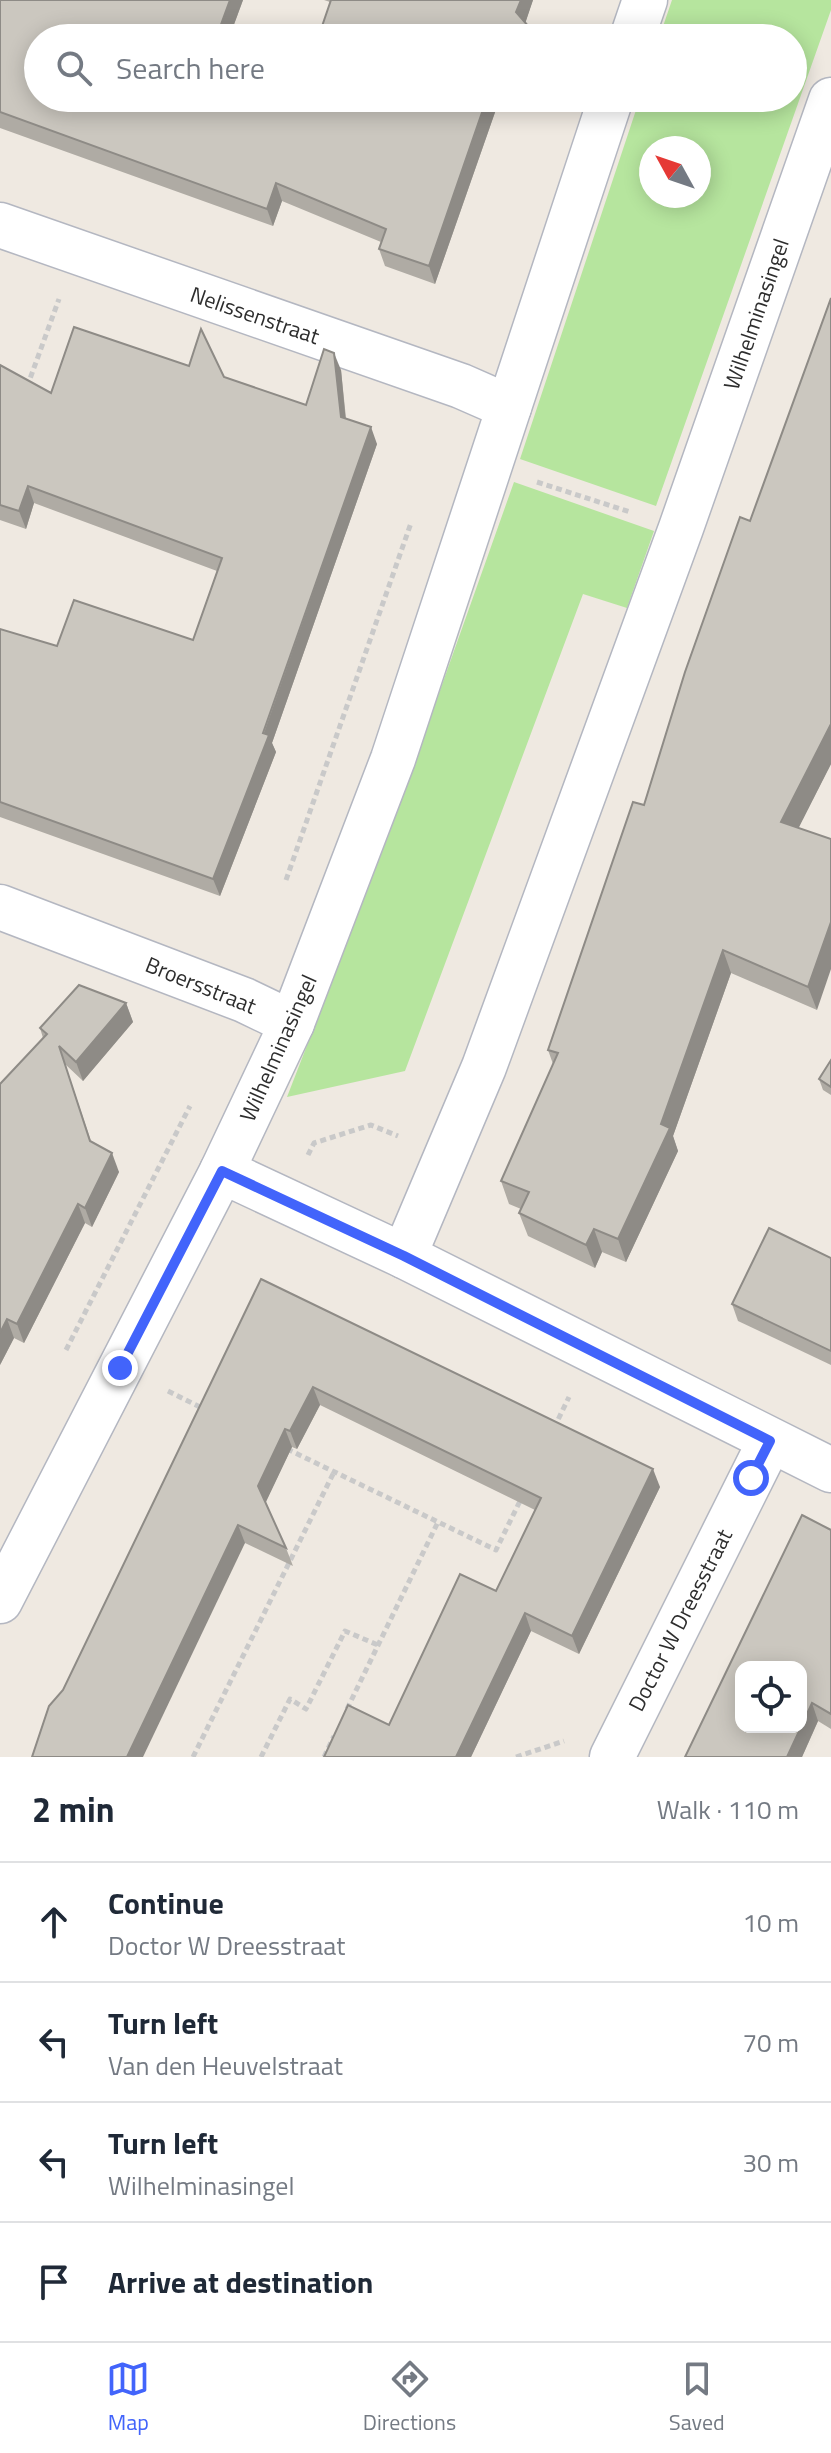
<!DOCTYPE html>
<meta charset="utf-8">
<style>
:root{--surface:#fff;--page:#f2f2f3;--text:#1f2937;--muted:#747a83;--line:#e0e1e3;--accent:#4264fb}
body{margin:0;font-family:"Titillium Web",sans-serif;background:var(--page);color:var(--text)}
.controls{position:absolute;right:24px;bottom:24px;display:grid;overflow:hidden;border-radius:16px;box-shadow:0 4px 20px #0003}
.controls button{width:72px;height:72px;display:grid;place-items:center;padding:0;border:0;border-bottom:2px solid var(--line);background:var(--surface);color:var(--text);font:40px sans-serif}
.compass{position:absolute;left:639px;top:136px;width:72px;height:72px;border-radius:50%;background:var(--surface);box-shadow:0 4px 20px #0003;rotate:310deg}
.stop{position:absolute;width:24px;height:24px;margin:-18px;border:6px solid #4264fb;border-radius:50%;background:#fff}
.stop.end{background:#4264fb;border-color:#fff;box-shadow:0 2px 8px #0008}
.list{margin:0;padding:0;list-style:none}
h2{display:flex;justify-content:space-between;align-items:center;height:104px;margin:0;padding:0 32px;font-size:34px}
h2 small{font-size:26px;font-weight:400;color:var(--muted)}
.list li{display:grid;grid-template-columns:52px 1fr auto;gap:24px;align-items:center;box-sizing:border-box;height:120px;padding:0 32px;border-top:2px solid var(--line)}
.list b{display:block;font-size:30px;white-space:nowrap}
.list p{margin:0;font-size:26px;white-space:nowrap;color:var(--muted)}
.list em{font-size:26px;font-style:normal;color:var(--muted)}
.icon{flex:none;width:44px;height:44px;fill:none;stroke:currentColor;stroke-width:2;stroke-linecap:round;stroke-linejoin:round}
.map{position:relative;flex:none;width:831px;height:1757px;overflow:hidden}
.search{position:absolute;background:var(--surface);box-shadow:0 4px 20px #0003;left:24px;right:24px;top:24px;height:88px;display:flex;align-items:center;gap:20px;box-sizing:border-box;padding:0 28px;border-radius:44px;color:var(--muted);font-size:30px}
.sheet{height:584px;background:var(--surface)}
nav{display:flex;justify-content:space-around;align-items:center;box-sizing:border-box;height:112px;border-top:2px solid var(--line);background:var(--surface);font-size:22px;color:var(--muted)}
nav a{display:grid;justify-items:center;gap:4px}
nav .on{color:var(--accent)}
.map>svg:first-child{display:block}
.green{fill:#b6e59e;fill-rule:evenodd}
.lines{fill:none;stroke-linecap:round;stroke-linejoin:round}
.street-casing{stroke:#b4b7c1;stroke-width:47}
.path{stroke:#c9c9c9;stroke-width:5;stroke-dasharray:6 4;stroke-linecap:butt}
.street{stroke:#fff;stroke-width:44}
.wall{fill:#afaba4}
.shaded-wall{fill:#8e8b86}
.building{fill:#cbc7bf;stroke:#8e8b86;stroke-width:2}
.route{stroke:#4264fb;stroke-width:10}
.labels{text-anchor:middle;stroke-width:7;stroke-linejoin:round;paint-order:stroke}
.street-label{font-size:22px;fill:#2e2e2e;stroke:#fff}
</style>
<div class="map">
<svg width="831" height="1757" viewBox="0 0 831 1757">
<rect width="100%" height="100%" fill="#efe9e1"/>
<!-- green -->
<g class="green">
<path d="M672,0H831V10L656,506L520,459L640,98H793V38H659ZM699,148V196H651V148Z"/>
<polygon points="514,482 654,531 627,608 583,594 405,1071 287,1097 389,834"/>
</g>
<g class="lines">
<defs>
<g id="street">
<polyline points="632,38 645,0"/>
<polyline points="0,225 461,386 509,407"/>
<polyline points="0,907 244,1000 292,1023"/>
<polyline points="222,1171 404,1256 831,1470"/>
<polyline points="404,1256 484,1067 681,528 831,100"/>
<polyline points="0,1601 222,1171 292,1023 393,759 611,98"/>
<polyline points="612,1757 770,1441"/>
</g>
</defs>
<!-- street casing -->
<use href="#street" class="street-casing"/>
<!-- path -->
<g class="path">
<polyline points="27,387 59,299"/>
<polyline points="537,482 630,512"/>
<polyline points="286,880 411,523"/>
<polyline points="308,1155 314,1143 371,1125 398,1136"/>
<polyline points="66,1350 190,1106"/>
<polyline points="168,1391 202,1408"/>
<polyline points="554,1428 569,1397"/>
<polyline points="287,1449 496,1550 521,1499"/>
<polyline points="347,1709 438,1522"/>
<polyline points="193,1757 334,1472"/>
<polyline points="261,1757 290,1699 306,1709 345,1631 378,1645"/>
<polyline points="324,1757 334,1736"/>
<polyline points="516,1757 564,1741"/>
</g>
<!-- street -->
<use href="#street" class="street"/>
</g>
<!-- wall -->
<g class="wall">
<polygon points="0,0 243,0 229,38 38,38 293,110 297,98 500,98 435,284 385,266 379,249 381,242 282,201 273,226 0,128"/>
<polygon points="324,0 533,0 525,23 536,35 537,38 318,38 330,2"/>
<polygon points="831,298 831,764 798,828 817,1010 731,973 673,1136 678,1151 626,1262 602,1252 595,1268 528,1236 519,1213 521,1209 509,1204 501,1181 553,1064 548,1050 644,805 750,521"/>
<polygon points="0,365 51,393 224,377 306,405 341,370 346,418 377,444 272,743 276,752 220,896 0,817 0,629 57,646 193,640 217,571 34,503 26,529 0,520"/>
<polygon points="126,1003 133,1022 83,1081 65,1064 91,1141 119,1172 92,1227 85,1223 24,1343 14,1338 0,1365 43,1038 40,1028"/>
<polygon points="831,1060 831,1095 823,1090 819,1079"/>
<polygon points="831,1258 831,1365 738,1321 732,1304"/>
<polygon points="261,1279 660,1487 579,1654 531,1631 471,1757 324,1757 389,1725 496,1591 535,1510 320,1405 297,1449 292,1447 265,1503 286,1548 293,1566 245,1543 63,1690"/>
<polygon points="831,1530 831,1729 818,1721 802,1757 685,1757"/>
</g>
<!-- shaded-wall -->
<g class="shaded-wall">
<polygon points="230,0 243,0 229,38 216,38"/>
<polygon points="521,0 533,0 523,30 516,12"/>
<polygon points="487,98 500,98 435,284 429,266"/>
<polygon points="276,183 282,201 273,226 267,209"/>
<polygon points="334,353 341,370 347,434 341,417"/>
<polygon points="371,427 377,444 272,743 276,752 220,896 213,879"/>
<polygon points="28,486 34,503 26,529 19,511"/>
<polygon points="831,724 831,764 790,845 781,822"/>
<polygon points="831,922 831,969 817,1010 808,987"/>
<polygon points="723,950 731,973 673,1136 678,1151 626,1262 618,1239"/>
<polygon points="126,1003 133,1022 83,1081 76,1062"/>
<polygon points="112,1153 119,1172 92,1227 85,1208"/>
<polygon points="78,1204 85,1223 24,1343 17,1324"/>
<polygon points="594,1229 602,1252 595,1268 586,1245"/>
<polygon points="7,1319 14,1338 0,1365 0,1333"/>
<polygon points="313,1387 320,1405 297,1449 290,1431"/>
<polygon points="285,1429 292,1447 265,1504 258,1486"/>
<polygon points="653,1469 660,1487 579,1654 572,1636"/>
<polygon points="238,1525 245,1543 143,1757 127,1757"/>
<polygon points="525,1613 531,1631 471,1757 456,1757"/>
<polygon points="812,1703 818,1721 802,1757 787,1757"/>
</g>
<!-- building -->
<g class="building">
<polygon points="0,0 230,0 216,38 38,38 38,98 261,98 293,110 297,98 487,98 429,266 379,249 386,229 276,183 267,209 0,112"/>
<polygon points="331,0 521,0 516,12 536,35 518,38 318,38"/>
<polygon points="831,298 831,724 781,822 831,839 831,922 808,987 723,950 661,1124 670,1128 618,1239 594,1229 586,1245 519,1213 529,1192 501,1181 558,1053 548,1050 633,802 644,805 685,672 740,517 750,521"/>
<polygon points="74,327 189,366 201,329 224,377 306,405 324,349 334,353 341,417 371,427 263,733 269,735 213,879 0,802 0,629 57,646 74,600 193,640 222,558 28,486 19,511 0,505 0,365 51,393"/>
<polygon points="79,985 126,1003 76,1062 59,1046 90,1141 112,1153 85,1208 78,1204 17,1324 7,1319 0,1333 0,1084 47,1034 40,1028"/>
<polygon points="831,1060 831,1087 819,1079"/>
<polygon points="769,1228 831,1258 831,1351 732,1304"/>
<polygon points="261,1279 653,1469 572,1636 525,1613 456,1757 324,1757 348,1705 389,1725 460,1574 496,1591 541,1498 313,1387 290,1431 285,1429 258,1486 286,1548 238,1525 127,1757 32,1757 49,1706 63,1690"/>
<polygon points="802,1515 831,1530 831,1714 812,1703 801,1727 801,1667 741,1667 741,1727 801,1727 787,1757 685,1757"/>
</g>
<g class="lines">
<!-- route -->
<polyline class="route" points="120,1368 222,1171 404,1256 770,1441 751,1478"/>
</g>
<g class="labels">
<!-- street labels -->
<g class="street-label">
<text transform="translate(756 314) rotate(-71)" y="8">Wilhelminasingel</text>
<text transform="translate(255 315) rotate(19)" y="8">Nelissenstraat</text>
<text transform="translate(201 985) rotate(22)" y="8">Broersstraat</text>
<text transform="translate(278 1048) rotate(-66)" y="8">Wilhelminasingel</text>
<text transform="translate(680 1620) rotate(-63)" y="8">Doctor W Dreesstraat</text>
</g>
</g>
</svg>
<div class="controls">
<button><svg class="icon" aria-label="locate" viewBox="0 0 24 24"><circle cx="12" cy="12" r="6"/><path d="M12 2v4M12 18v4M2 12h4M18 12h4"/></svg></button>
</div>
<svg class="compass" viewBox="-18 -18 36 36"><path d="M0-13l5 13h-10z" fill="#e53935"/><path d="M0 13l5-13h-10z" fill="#747a83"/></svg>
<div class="stop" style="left:751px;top:1478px"></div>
<div class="stop end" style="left:120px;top:1368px"></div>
<div class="search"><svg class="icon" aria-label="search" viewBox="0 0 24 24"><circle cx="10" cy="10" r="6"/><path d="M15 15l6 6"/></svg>Search here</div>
</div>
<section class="sheet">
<h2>2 min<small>Walk · 110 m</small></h2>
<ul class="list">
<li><svg class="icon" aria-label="ahead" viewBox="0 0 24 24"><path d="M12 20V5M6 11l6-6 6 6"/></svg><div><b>Continue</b><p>Doctor W Dreesstraat</p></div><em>10 m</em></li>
<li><svg class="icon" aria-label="left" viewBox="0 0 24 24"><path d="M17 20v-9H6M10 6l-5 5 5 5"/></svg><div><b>Turn left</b><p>Van den Heuvelstraat</p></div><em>70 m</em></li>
<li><svg class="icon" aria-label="left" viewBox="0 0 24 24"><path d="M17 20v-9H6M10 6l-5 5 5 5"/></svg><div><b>Turn left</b><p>Wilhelminasingel</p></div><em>30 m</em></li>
<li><svg class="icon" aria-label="arrive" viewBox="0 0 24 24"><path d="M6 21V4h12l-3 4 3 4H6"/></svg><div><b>Arrive at destination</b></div></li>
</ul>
</section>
<nav>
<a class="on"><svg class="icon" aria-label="map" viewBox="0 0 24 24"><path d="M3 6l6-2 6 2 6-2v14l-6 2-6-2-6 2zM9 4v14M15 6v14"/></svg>Map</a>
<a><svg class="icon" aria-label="directions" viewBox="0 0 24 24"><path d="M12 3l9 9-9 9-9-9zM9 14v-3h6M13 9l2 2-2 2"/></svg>Directions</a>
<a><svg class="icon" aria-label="saved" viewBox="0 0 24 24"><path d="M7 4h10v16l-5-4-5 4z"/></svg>Saved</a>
</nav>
